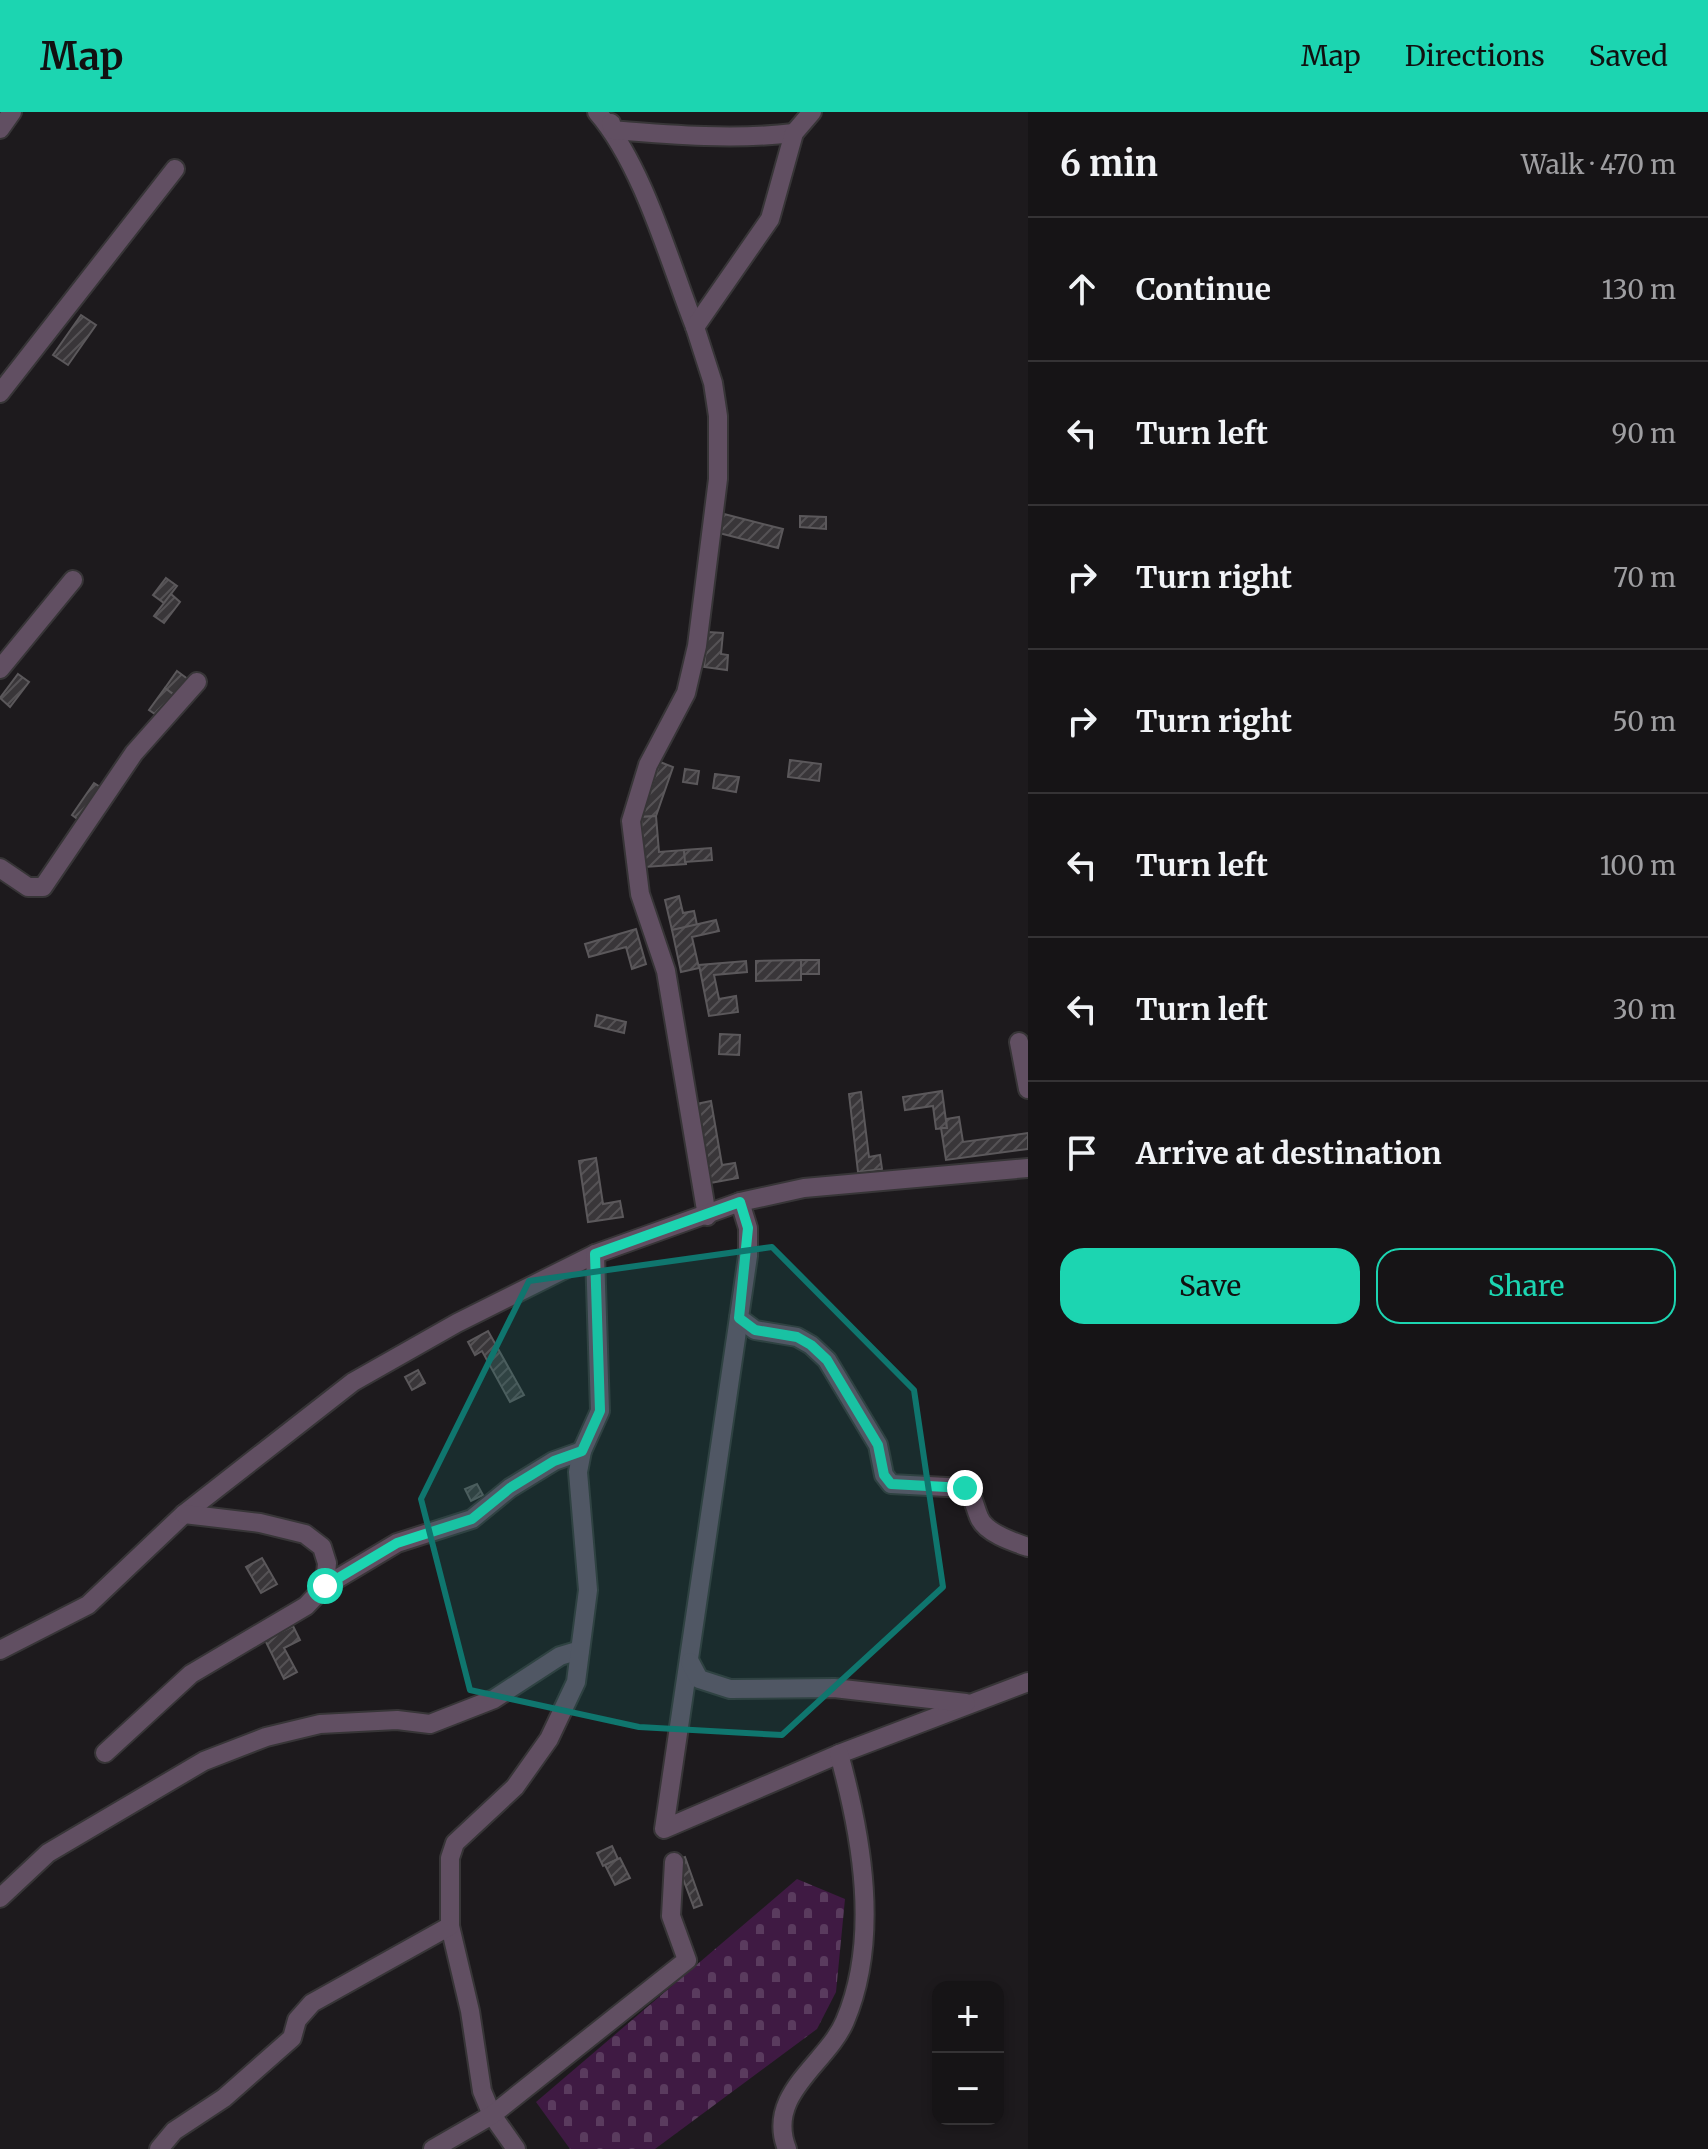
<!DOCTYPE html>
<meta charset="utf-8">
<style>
:root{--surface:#161416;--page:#232123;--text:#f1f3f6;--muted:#9e9ea1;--line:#353335;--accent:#1cd5b1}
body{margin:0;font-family:Merriweather,serif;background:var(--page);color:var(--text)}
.controls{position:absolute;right:24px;bottom:24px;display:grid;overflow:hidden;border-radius:16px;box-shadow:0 4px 12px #0003}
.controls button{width:72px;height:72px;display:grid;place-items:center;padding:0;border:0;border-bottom:2px solid var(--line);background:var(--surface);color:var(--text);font:40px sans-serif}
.stop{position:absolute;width:24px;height:24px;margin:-18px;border:6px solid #1cd5b1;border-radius:50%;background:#fff}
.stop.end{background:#1cd5b1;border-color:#fff;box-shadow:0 2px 8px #0008}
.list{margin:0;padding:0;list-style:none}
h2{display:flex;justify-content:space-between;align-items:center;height:104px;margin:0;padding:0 32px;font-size:34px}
h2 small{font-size:26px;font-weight:400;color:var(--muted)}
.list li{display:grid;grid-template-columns:52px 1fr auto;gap:24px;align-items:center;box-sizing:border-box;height:144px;padding:0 32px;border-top:2px solid var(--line)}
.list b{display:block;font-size:30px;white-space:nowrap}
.list em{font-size:26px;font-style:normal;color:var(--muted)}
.actions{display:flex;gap:16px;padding:24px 32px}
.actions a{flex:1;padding:18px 0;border:2px solid var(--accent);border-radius:24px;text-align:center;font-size:28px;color:var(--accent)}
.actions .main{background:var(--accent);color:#111}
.icon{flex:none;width:44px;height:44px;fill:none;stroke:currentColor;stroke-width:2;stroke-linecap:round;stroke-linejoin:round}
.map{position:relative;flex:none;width:1028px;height:2037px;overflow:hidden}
header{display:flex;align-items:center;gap:48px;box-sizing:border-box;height:112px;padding:0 40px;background:var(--accent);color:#111}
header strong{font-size:38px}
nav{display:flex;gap:44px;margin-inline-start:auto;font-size:28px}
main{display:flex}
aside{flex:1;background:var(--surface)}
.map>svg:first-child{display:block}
.cemetery{fill:url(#cemetery-stones)}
.building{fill:url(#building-hatch);stroke:#5b585b;stroke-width:2}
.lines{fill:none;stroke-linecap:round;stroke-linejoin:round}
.minor-casing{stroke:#373537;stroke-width:22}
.minor{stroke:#614f62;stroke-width:18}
.route{stroke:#1cd5b1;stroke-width:10}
.marked{fill:#0f766e;fill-opacity:0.2;stroke:#0f766e;stroke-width:6;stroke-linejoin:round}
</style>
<header>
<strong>Map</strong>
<nav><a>Map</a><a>Directions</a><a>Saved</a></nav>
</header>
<main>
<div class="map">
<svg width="1028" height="2037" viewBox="0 0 1028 2037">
<defs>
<pattern id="cemetery-stones" width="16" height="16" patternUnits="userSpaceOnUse" patternTransform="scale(2)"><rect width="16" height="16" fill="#3f1a43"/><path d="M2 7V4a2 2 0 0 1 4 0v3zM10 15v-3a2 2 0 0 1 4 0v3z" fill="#5a3b5e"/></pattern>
<pattern id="building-hatch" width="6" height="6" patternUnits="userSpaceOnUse" patternTransform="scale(2)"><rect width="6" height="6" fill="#393639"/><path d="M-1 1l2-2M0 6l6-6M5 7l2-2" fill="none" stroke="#555255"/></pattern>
</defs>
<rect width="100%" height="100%" fill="#1d1a1d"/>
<!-- cemetery -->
<polygon class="cemetery" points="797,1767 845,1787 836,1880 817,1917 655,2037 570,2037 536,1990"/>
<!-- building -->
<g class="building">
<polygon points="81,203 96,213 68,253 53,243"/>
<polygon points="724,402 783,417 778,436 719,421"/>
<polygon points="800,404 826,405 826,417 800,415"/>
<polygon points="166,466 177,474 164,491 153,483"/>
<polygon points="171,482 180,490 164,511 154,504"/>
<polygon points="708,520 723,521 721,542 728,543 727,558 704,555"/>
<polygon points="177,559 189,568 177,585 165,576"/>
<polygon points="18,562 29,570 10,595 0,586"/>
<polygon points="165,576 178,586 162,607 149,598"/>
<polygon points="790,648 821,652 819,669 788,665"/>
<polygon points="660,650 673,655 656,704 641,705"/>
<polygon points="685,657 699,659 697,672 683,670"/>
<polygon points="715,662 739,665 736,680 713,676"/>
<polygon points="94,671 105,678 83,711 72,703"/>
<polygon points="656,704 659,740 684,738 686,752 645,755 641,705"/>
<polygon points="711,736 712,748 685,750 684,738"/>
<polygon points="679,784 683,801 694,799 697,813 672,818 665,788"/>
<polygon points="716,808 719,819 692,825 699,856 681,860 672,818"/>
<polygon points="636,817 646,852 632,857 626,835 589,845 585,832"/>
<rect x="801" y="848" width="18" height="14"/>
<polygon points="801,848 801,868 756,869 756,849"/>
<polygon points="746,849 747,860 714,863 719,887 736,884 738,900 709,904 699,853"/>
<polygon points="597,903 626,910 624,921 595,914"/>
<polygon points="720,922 740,923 739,943 719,942"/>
<polygon points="942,979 947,1016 936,1017 933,994 905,998 903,985"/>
<polygon points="861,980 869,1045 880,1043 882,1057 858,1060 849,982"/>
<polygon points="711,989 722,1053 735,1051 738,1066 710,1071 696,992"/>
<polygon points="959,1005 963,1030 1028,1021 1028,1037 946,1048 941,1016 947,1016 946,1007"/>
<polygon points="596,1046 603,1092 620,1089 623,1105 588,1110 579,1049"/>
<polygon points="488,1219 524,1283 510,1290 482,1239 475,1243 468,1230"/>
<polygon points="418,1258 425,1271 412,1278 405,1265"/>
<polygon points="477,1372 483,1383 471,1389 465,1377"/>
<polygon points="262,1446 277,1472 261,1481 246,1455"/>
<polygon points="293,1514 300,1528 284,1536 297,1560 284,1567 265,1528"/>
<polygon points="612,1734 618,1747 603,1754 597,1741"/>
<polygon points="685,1745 702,1793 694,1796 676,1748"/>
<polygon points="620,1746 630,1766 615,1773 605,1753"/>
</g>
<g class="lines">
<defs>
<g id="minor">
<path d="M597,0C643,53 669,149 695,215"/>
<path d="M611,11L613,18C674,23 734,28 794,21"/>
<polyline points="0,17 12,0"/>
<polyline points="0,281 175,57"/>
<polyline points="0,557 73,468"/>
<polyline points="0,756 28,775 43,775 134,641 197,570"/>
<polyline points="1019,930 1028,977"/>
<polyline points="740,1090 748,1116 748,1144 664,1717 839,1642 1028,1570"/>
<polyline points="707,1104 666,859 640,782 631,709 648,653 686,581 697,534 718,367 718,304 713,271 695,215 770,107 794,21 812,0"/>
<path d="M739,1206L755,1218L797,1225L811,1233L827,1248L878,1333L884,1363L891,1372L965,1376C974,1385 974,1393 979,1405C985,1421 1013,1430 1028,1435"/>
<polyline points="325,1474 397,1431 472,1407 510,1376 554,1349 582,1339"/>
<polyline points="0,1538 88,1493 184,1402 353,1270 457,1211 595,1142 740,1090 804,1076 1028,1056"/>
<polyline points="690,1550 699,1567 730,1577 834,1576 966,1591"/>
<polyline points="105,1641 191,1562 306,1494 325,1474 327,1451 322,1435 305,1422 260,1411 184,1402"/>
<polyline points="0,1786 48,1741 204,1649 266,1625 320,1612 397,1608 430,1612 494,1587 560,1544 580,1538"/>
<polyline points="450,1814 470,1899 482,1979 492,2003 516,2037"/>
<polyline points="159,2037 174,2019 224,1986 292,1926 297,1908 312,1891 450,1814 450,1746 455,1731 515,1675 549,1627 576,1570 588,1478 578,1360 582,1339 600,1299 595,1142"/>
<polyline points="433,2037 492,2003 687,1848 671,1804 674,1750"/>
<path d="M787,2037C765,1982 827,1952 845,1909C880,1827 862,1725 839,1642"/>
</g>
</defs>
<!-- minor casing -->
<use href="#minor" class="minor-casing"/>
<!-- minor -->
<use href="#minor" class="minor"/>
</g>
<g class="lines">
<!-- route -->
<polyline class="route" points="325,1474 397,1431 472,1407 510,1376 554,1349 582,1339 600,1299 595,1142 740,1090 748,1116 739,1206 755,1218 797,1225 811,1233 827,1248 878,1333 884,1363 891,1372 965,1376"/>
</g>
<!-- marked area -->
<path class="marked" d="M772,1135L914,1278L943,1475L782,1623L639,1615L470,1578L421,1387L529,1169Z"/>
</svg>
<div class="controls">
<button>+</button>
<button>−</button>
</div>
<div class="stop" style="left:325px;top:1474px"></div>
<div class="stop end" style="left:965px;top:1376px"></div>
</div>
<aside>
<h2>6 min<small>Walk · 470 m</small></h2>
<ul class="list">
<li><svg class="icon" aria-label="ahead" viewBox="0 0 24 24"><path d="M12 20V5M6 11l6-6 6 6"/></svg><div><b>Continue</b></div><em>130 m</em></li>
<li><svg class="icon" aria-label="left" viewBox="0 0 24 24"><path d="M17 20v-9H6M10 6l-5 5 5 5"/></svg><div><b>Turn left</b></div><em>90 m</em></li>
<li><svg class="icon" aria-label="right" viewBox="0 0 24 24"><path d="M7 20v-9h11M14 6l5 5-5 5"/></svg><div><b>Turn right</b></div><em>70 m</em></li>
<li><svg class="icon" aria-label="right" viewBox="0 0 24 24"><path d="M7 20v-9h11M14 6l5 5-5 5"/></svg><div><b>Turn right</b></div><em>50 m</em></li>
<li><svg class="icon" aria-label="left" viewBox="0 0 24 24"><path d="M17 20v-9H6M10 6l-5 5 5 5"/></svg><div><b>Turn left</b></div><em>100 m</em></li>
<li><svg class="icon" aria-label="left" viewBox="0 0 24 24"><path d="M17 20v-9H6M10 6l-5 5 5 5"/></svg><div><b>Turn left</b></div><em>30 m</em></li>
<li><svg class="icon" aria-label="arrive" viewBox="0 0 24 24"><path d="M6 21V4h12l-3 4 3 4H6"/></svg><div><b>Arrive at destination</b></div></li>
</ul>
<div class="actions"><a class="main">Save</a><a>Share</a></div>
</aside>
</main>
